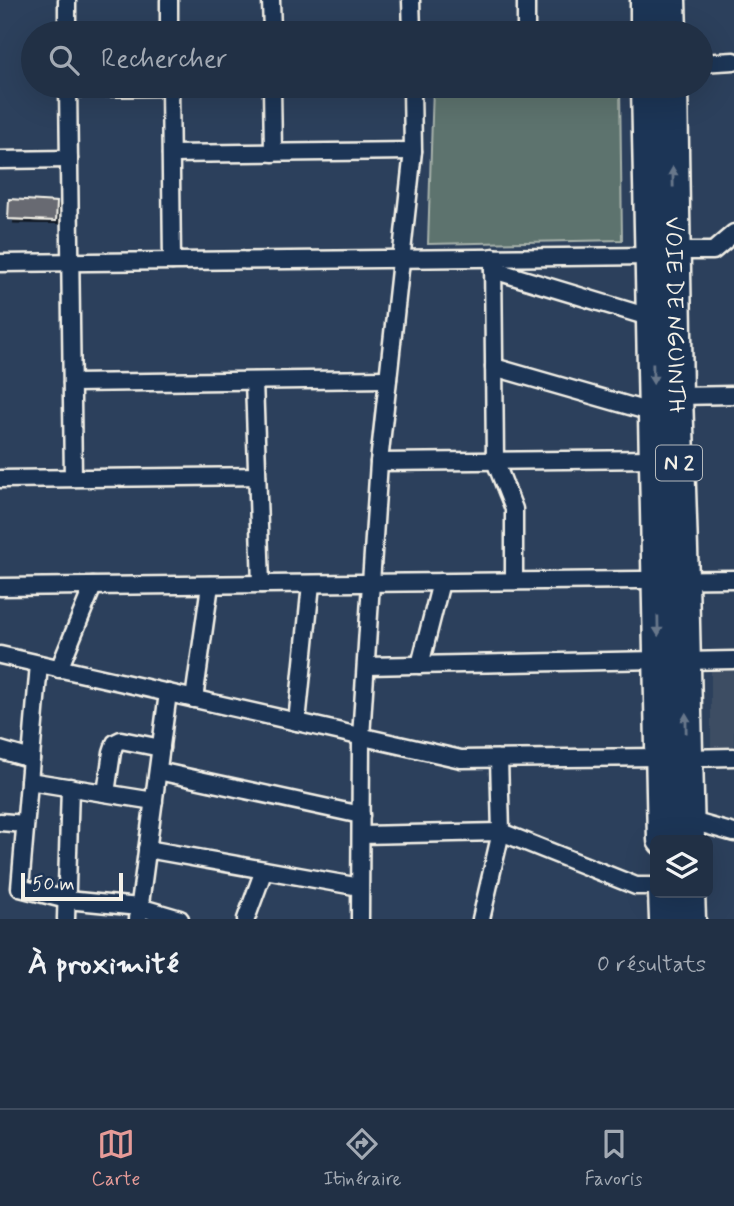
<!DOCTYPE html>
<html lang="fr">
<meta charset="utf-8">
<style>
:root{--surface:#213045;--page:#29384c;--text:#f1f3f6;--muted:#a2a9b3;--line:#3e4b5e;--accent:#e69b98}
body{margin:0;font-family:Mynerve,sans-serif;background:var(--page);color:var(--text)}
.controls{position:absolute;right:21px;bottom:21px;display:grid;overflow:hidden;border-radius:10px;box-shadow:0 7px 28px #0002}
.controls button{width:63px;height:63px;display:grid;place-items:center;padding:0;border:0;border-bottom:2px solid var(--line);background:var(--surface);color:var(--text);font:35px sans-serif}
.scale{position:absolute;left:21px;bottom:18px;width:102px;box-sizing:border-box;padding-left:7px;border:4px solid #f4f1e8;border-top:0;font-size:19px;line-height:24px;white-space:nowrap;color:#f4f1e8;-webkit-text-stroke:5px #1d3557;paint-order:stroke}
.list{margin:0;padding:0;list-style:none}
h2{display:flex;justify-content:space-between;align-items:center;height:91px;margin:0;padding:0 28px;font-size:30px}
h2 small{font-size:23px;font-weight:400;color:var(--muted)}
.icon{flex:none;width:38px;height:38px;fill:none;stroke:currentColor;stroke-width:2;stroke-linecap:round;stroke-linejoin:round}
.map{position:relative;flex:none;width:734px;height:919px;overflow:hidden}
.search{position:absolute;background:var(--surface);box-shadow:0 7px 28px #0002;left:21px;right:21px;top:21px;height:77px;display:flex;align-items:center;gap:18px;box-sizing:border-box;padding:0 24px;border-radius:38px;color:var(--muted);font-size:26px}
.sheet{height:189px;background:var(--surface)}
nav{display:flex;justify-content:space-around;align-items:center;box-sizing:border-box;height:98px;border-top:2px solid var(--line);background:var(--surface);font-size:19px;color:var(--muted)}
nav a{display:grid;justify-items:center;gap:4px}
nav .on{color:var(--accent)}
.map>svg:first-child{display:block}
.built{fill:#3e4d63}
.green{fill:#5d736e;stroke:#a8b2ab;stroke-width:2}
.building{fill:#686b72;stroke:#f4f1e8;stroke-width:2;filter:url(#shadow)}
.lines{fill:none;stroke-linecap:round;stroke-linejoin:round}
.street-casing{stroke:#f4f1e8;stroke-width:21}
.highway-casing{stroke:#f4f1e8;stroke-width:35}
.street{stroke:#1d3557;stroke-width:16}
.highway{stroke:#1d3557;stroke-width:30}
.oneway{fill:#68778a}
.labels{text-anchor:middle;stroke-width:5;stroke-linejoin:round;paint-order:stroke}
.shield{fill:#1d3557;stroke:#b4b9bc;stroke-width:2}
.shield-label{font-size:21px;font-weight:bold;fill:#f4f1e8}
.street-label{font-size:23px;fill:#f4f1e8;stroke:#1d3557}
</style>
<div class="map">
<svg width="734" height="919" viewBox="0 0 734 919">
<defs>
<filter id="shadow"><feDropShadow dx="6" dy="3.5" stdDeviation="0" flood-color="#0009"/></filter>
</defs>
<rect width="100%" height="100%" fill="#2c405c"/>
<filter id="ink" filterUnits="userSpaceOnUse"><feTurbulence type="fractalNoise" baseFrequency=".0143" numOctaves="2"/><feDisplacementMap in="SourceGraphic" scale="14" xChannelSelector="R" yChannelSelector="G"/><feConvolveMatrix kernelMatrix="1 2 1 2 8 2 1 2 1" color-interpolation-filters="sRGB"/></filter>
<g filter="url(#ink)">
<!-- built -->
<polygon class="built" points="711,669 734,669 734,751 711,752"/>
<!-- green -->
<polygon class="green" points="433,86 620,86 622,240 428,244"/>
<!-- building -->
<polygon class="building" points="9,199 57,202 56,221 8,219"/>
<g class="lines">
<defs>
<g id="street">
<polyline points="67,0 67,33"/>
<polyline points="169,0 169,33"/>
<polyline points="271,0 272,33"/>
<polyline points="411,0 412,33"/>
<polyline points="526,0 526,33"/>
<polyline points="701,63 734,61"/>
<polyline points="68,86 73,478"/>
<polyline points="170,86 172,261"/>
<polyline points="272,86 273,153"/>
<polyline points="68,88 170,87"/>
<polyline points="171,154 413,151"/>
<polyline points="0,160 69,159"/>
<polyline points="675,251 713,251 734,233"/>
<polyline points="493,257 495,461 514,509 514,581"/>
<polyline points="0,263 651,256"/>
<polyline points="493,270 652,318"/>
<polyline points="494,367 654,413"/>
<polyline points="254,381 261,584"/>
<polyline points="72,383 388,379"/>
<polyline points="677,396 734,395"/>
<polyline points="379,462 655,459"/>
<polyline points="0,479 257,476"/>
<polyline points="0,587 734,579"/>
<polyline points="0,655 461,759 661,757"/>
<polyline points="684,661 734,660"/>
<polyline points="39,664 20,888 67,900 139,907 180,919"/>
<polyline points="420,665 441,582"/>
<polyline points="366,666 659,660"/>
<polyline points="59,669 93,586"/>
<polyline points="194,699 210,585"/>
<polyline points="297,722 311,584"/>
<polyline points="0,750 31,759"/>
<polyline points="686,758 734,757"/>
<polyline points="158,771 361,815"/>
<polyline points="29,781 154,801"/>
<polyline points="106,793 112,752 115,743 121,740 161,748"/>
<polyline points="688,820 734,833"/>
<polyline points="0,822 25,824"/>
<polyline points="361,835 501,832 636,886 655,886"/>
<polyline points="147,849 360,887"/>
<polyline points="66,919 70,787"/>
<polyline points="138,919 168,693"/>
<polyline points="246,919 264,870"/>
<polyline points="360,919 361,737 371,583 379,462 413,151 412,86"/>
<polyline points="481,919 501,832 499,759"/>
</g>
<g id="highway">
<polyline points="646,0 646,33"/>
<polyline points="670,0 671,33"/>
<polyline points="647,86 663,840"/>
<path id="s1" d="M672,86L677,396L683,580L689,840"/>
<polyline points="664,893 665,919"/>
<polyline points="689,893 690,919"/>
</g>
</defs>
<!-- street casing -->
<use href="#street" class="street-casing"/>
<!-- highway casing -->
<use href="#highway" class="highway-casing"/>
<!-- street -->
<use href="#street" class="street"/>
<!-- highway -->
<use href="#highway" class="highway"/>
</g>
<!-- one-way arrows -->
<defs><path id="oneway-solid" d="M-6-.8H1V-3.2L6.5 0L1 3.2V.8H-6Z" transform="scale(1.75)"/></defs>
<g class="oneway">
<use href="#oneway-solid" transform="translate(673 177) rotate(-91)"/>
<use href="#oneway-solid" transform="translate(653 374) rotate(89)"/>
<use href="#oneway-solid" transform="translate(658 626) rotate(89)"/>
<use href="#oneway-solid" transform="translate(686 723) rotate(-91)"/>
</g>
</g>
<g class="labels">
<!-- shield labels -->
<rect class="shield" x="656" y="445.5" width="46" height="35" rx="5"/>
<g class="shield-label">
<text x="679" y="470">N 2</text>
</g>
<!-- street labels -->
<g class="street-label">
<text dy="8" stroke="none"><textPath href="#s1" startOffset="229">VOIE DE NGUINTH</textPath></text>
</g>
</g>
</svg>
<div class="controls">
<button><svg class="icon" aria-label="layers" viewBox="0 0 24 24"><path d="M12 4l9 5-9 5-9-5zM3 14l9 5 9-5"/></svg></button>
</div>
<div class="scale">50 m</div>
<div class="search"><svg class="icon" aria-label="search" viewBox="0 0 24 24"><circle cx="10" cy="10" r="6"/><path d="M15 15l6 6"/></svg>Rechercher</div>
</div>
<section class="sheet">
<h2>À proximité<small>0 résultats</small></h2>
<ul class="list">
</ul>
</section>
<nav>
<a class="on"><svg class="icon" aria-label="map" viewBox="0 0 24 24"><path d="M3 6l6-2 6 2 6-2v14l-6 2-6-2-6 2zM9 4v14M15 6v14"/></svg>Carte</a>
<a><svg class="icon" aria-label="directions" viewBox="0 0 24 24"><path d="M12 3l9 9-9 9-9-9zM9 14v-3h6M13 9l2 2-2 2"/></svg>Itinéraire</a>
<a><svg class="icon" aria-label="saved" viewBox="0 0 24 24"><path d="M7 4h10v16l-5-4-5 4z"/></svg>Favoris</a>
</nav>
